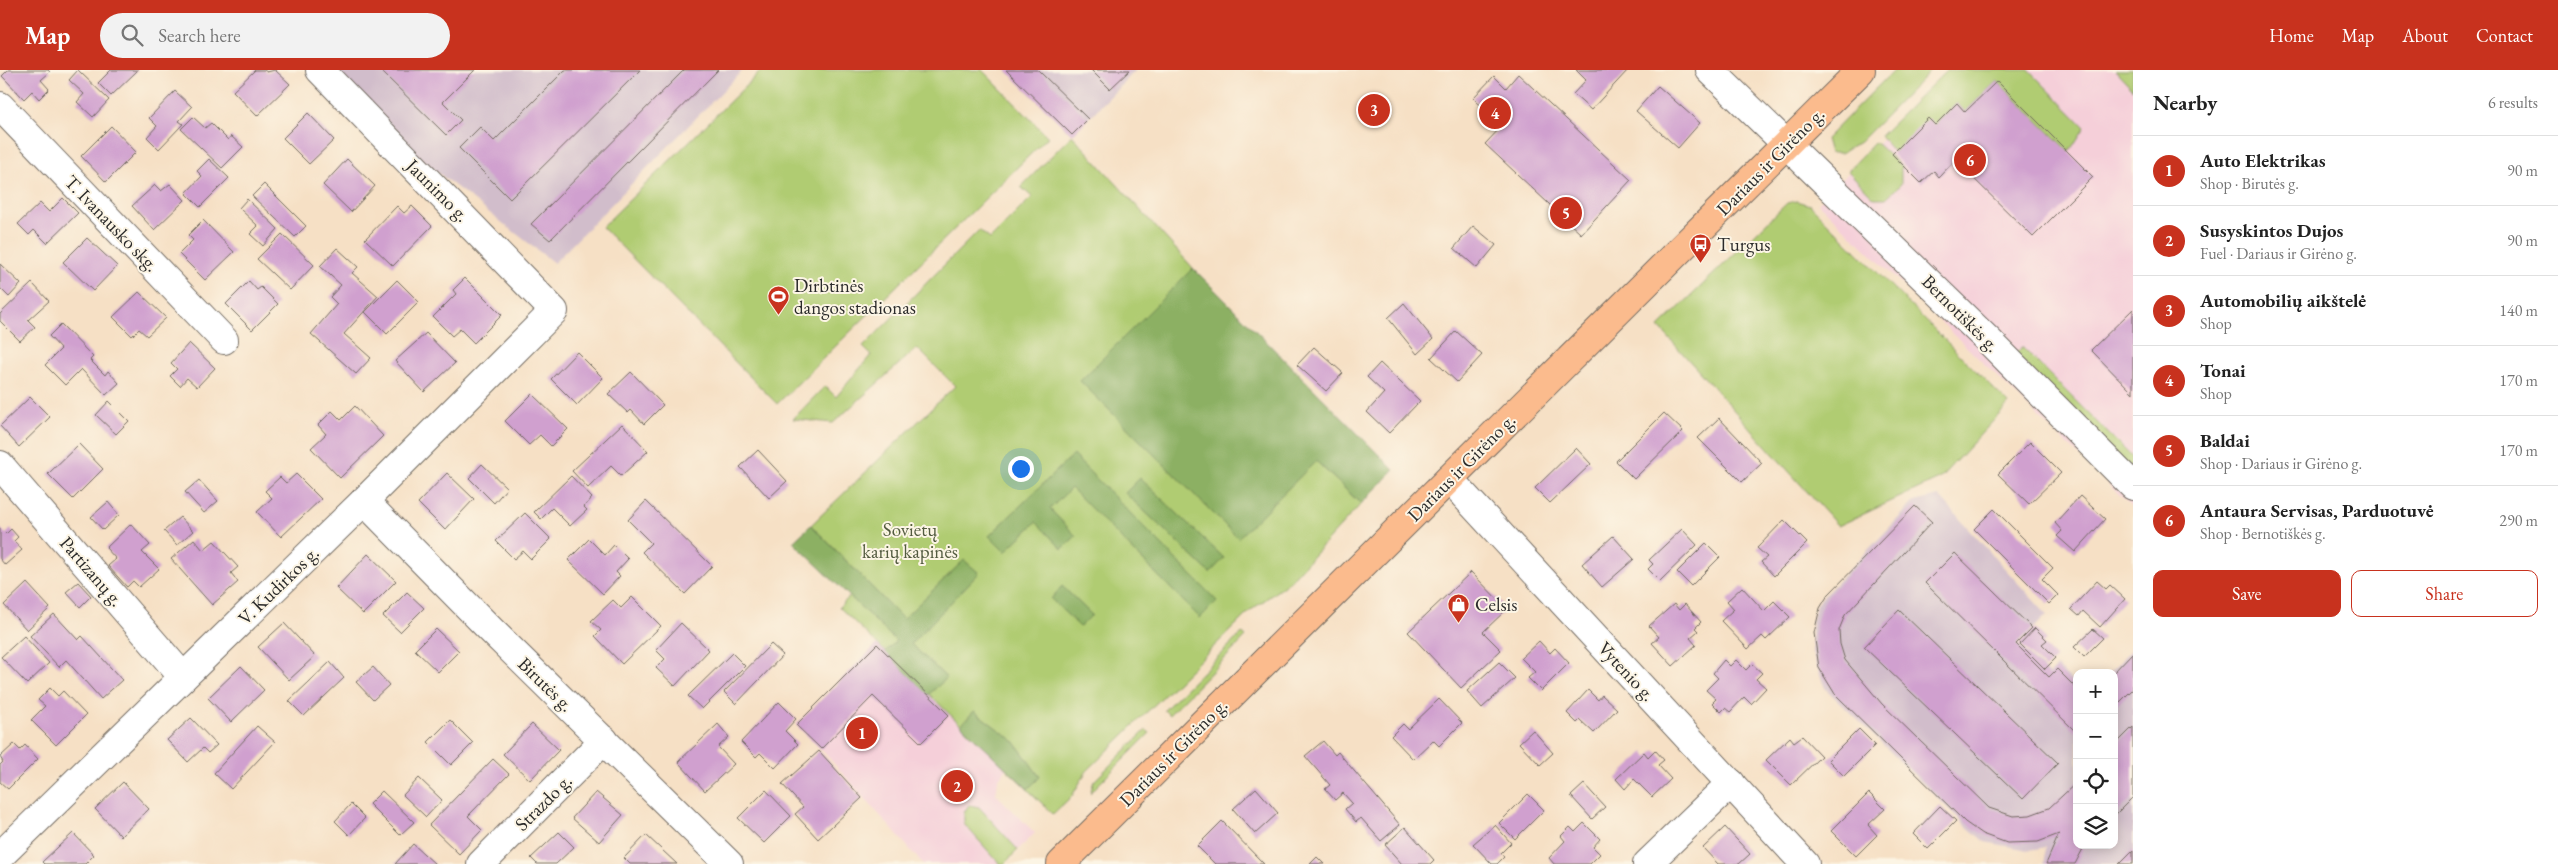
<!DOCTYPE html>
<meta charset="utf-8">
<style>
:root{--surface:#fff;--page:#f2f2f2;--text:#222;--muted:#767676;--line:#e0e0e0;--accent:#c8321e}
body{margin:0;font-family:"EB Garamond",serif;background:var(--page);color:var(--text)}
.controls{position:absolute;right:15px;bottom:15px;display:grid;overflow:hidden;border-radius:10px;box-shadow:0 2px 12px #0003}
.controls button{width:45px;height:45px;display:grid;place-items:center;padding:0;border:0;border-bottom:1px solid var(--line);background:var(--surface);color:var(--text);font:25px sans-serif}
.you{position:absolute;left:1020px;top:398px;width:18px;height:18px;margin:-12px;border:4px solid #fff;border-radius:50%;background:#1a73e8;box-shadow:0 0 0 8px #1a73e833}
.badge{display:grid;place-items:center;width:32px;height:32px;border-radius:50%;background:var(--accent);color:#fff;font-size:16px;font-weight:700}
.pin{position:absolute;translate:-50% -50%;border:2px solid #fff;box-shadow:0 1px 5px #0006}
.list{margin:0;padding:0;list-style:none}
h2{display:flex;justify-content:space-between;align-items:center;height:65px;margin:0;padding:0 20px;font-size:21px}
h2 small{font-size:16px;font-weight:400;color:var(--muted)}
.list li{display:grid;grid-template-columns:32px 1fr auto;gap:15px;align-items:center;box-sizing:border-box;height:70px;padding:0 20px;border-top:1px solid var(--line)}
.list b{display:block;font-size:19px;white-space:nowrap}
.list p{margin:0;font-size:16px;white-space:nowrap;color:var(--muted)}
.list em{font-size:16px;font-style:normal;color:var(--muted)}
.actions{display:flex;gap:10px;padding:15px 20px}
.actions a{flex:1;padding:11px 0;border:1px solid var(--accent);border-radius:10px;text-align:center;font-size:18px;color:var(--accent)}
.actions .main{background:var(--accent);color:#fff}
.icon{flex:none;width:28px;height:28px;fill:none;stroke:currentColor;stroke-width:2;stroke-linecap:round;stroke-linejoin:round}
.map{position:relative;flex:none;width:2133px;height:794px;overflow:hidden}
header{display:flex;align-items:center;gap:30px;box-sizing:border-box;height:70px;padding:0 25px;background:var(--accent);color:#fff}
header strong{font-size:24px}
nav{display:flex;gap:28px;margin-inline-start:auto;font-size:18px}
.search{width:350px;height:45px;background:var(--page);display:flex;align-items:center;gap:12px;box-sizing:border-box;padding:0 18px;border-radius:28px;color:var(--muted);font-size:19px}
main{display:flex}
aside{flex:1;background:var(--surface)}
.map>svg:first-child{display:block}
.built{fill:#f5cfd9}
.industrial{fill:#d1bdcb}
.green{fill:#b0cc72;stroke:#6e7c4e}
.forest{fill:#8cb064;stroke:#5c6e48}
.building{fill:#d0a0cf}
.lines{fill:none;stroke-linecap:round;stroke-linejoin:round}
.street-casing{stroke:#726a61;stroke-width:30}
.highway-casing{stroke:#726a61;stroke-width:30}
.street{stroke:#fff;stroke-width:28}
.highway{stroke:#fbbb8d;stroke-width:28}
.labels{text-anchor:middle;stroke-width:4;stroke-linejoin:round;paint-order:stroke}
.street-label{font-size:19px;fill:#2b2b2b;stroke:#fcf5e5}
.poi-label{font-size:19px;fill:#2b2b2b;stroke:#fcf5e5;text-anchor:start}
.park-label{font-size:19px;fill:#535b40;stroke:#fcf5e5}
</style>
<header>
<strong>Map</strong>
<div class="search"><svg class="icon" aria-label="search" viewBox="0 0 24 24"><circle cx="10" cy="10" r="6"/><path d="M15 15l6 6"/></svg>Search here</div>
<nav><a>Home</a><a>Map</a><a>About</a><a>Contact</a></nav>
</header>
<main>
<div class="map">
<svg width="2133" height="794" viewBox="0 0 2133 794">
<rect width="100%" height="100%" fill="#fcf5e5"/>
<filter id="ink" filterUnits="userSpaceOnUse"><feTurbulence type="fractalNoise" baseFrequency=".02" numOctaves="2"/><feDisplacementMap in="SourceGraphic" scale="10" xChannelSelector="R" yChannelSelector="G"/><feConvolveMatrix kernelMatrix="1 2 1 2 8 2 1 2 1" color-interpolation-filters="sRGB"/></filter>
<filter id="wash" filterUnits="userSpaceOnUse"><feTurbulence type="fractalNoise" baseFrequency=".0096" numOctaves="4" result="noise"/><feDisplacementMap in="SourceGraphic" scale="20" xChannelSelector="R" yChannelSelector="G"/><feGaussianBlur stdDeviation="1.12" result="paint"/><feColorMatrix in="noise" values="0 0 0 0 0 0 0 0 0 0 0 0 0 0 0 0 0 1.4 0 .05"/><feComposite in="paint" operator="in"/></filter>
<g filter="url(#wash)">
<rect width="100%" height="100%" fill="#f6e0c5"/>
<!-- built -->
<g class="built">
<polygon points="1953,0 2115,0 2133,19 2133,438 1818,133"/>
<polygon points="873,626 921,673 949,645 952,646 1006,699 998,710 996,724 1035,763 1018,780 979,737 964,754 1000,794 923,794 821,679"/>
</g>
<!-- industrial -->
<g class="industrial">
<polygon points="330,0 743,0 554,193 396,70"/>
<polygon points="1006,0 1136,0 1072,65"/>
<polygon points="1939,426 2047,545 2018,574 2049,605 2057,597 2077,616 2077,775 2114,775 2114,603 2109,603 2133,578 2133,794 2043,794 2046,777 2029,780 1985,772 1965,755 1825,618 1812,583 1811,558 1816,534 1914,432"/>
</g>
<!-- green -->
<g class="green">
<polygon points="762,0 982,0 1048,67 777,334 602,157"/>
<polygon points="1894,0 1931,0 1860,72 1841,83 1830,83 1826,69"/>
<polygon points="1947,0 2029,0 2085,57 2069,82 1997,11 1965,42 1957,33 1935,55 1894,82 1880,66"/>
<polygon points="2115,0 2133,0 2133,19"/>
<polygon points="1072,65 1193,198 1080,311 1316,391 1361,434 1289,512 1250,541 1086,702 1072,726 1053,744 839,537 866,511 811,455 955,316 917,278 833,353 793,349 825,316 836,327 871,285 863,277 979,160 990,169 1032,127 1021,117"/>
<polygon points="1875,72 1901,96 1901,114 1886,128 1874,128 1848,101"/>
<polygon points="1796,131 1810,135 2009,334 1939,409 1838,456 1659,257 1787,133"/>
<polygon points="2022,277 2133,388 2133,396 2124,395 2015,284"/>
<polygon points="1242,563 1246,567 1169,645 1164,640"/>
<polygon points="1146,660 1150,663 1090,723 1094,711"/>
<polygon points="969,735 979,737 1018,780 1004,794 1000,794 964,754 964,742"/>
</g>
<!-- forest -->
<g class="forest">
<polygon points="1193,198 1394,400 1361,434 1316,391 1238,468 1080,311"/>
<polygon points="1073,385 1217,531 1200,548 1071,418 1050,439 1076,466 1062,479 1036,452 1005,482 989,466"/>
<polygon points="1140,408 1224,488 1210,503 1125,423"/>
<polygon points="811,455 903,549 964,490 979,503 911,574 947,608 928,625 885,582 896,571 793,472"/>
<polygon points="1062,516 1092,545 1080,557 1051,529"/>
<polygon points="974,641 1014,671 1040,707 1028,719 961,655"/>
</g>
<g id="blocks">
<!-- building -->
<g class="building">
<polygon points="8,0 48,0 50,2 41,10 49,19 39,29 32,21 24,29 2,6"/>
<polygon points="78,0 109,30 93,47 77,32 84,24 69,10"/>
<polygon points="111,0 138,0 111,26 98,13"/>
<polygon points="255,0 264,0 267,2 275,0 290,14 257,46 233,21"/>
<polygon points="380,0 475,0 443,32 461,50 446,65"/>
<polygon points="565,0 640,0 510,129 459,78 480,57 494,71"/>
<polygon points="684,0 718,0 550,170 531,154"/>
<polygon points="1006,0 1038,0 1088,49 1072,65"/>
<polygon points="1091,0 1130,0 1110,19"/>
<polygon points="1576,0 1628,0 1591,40 1573,24 1586,10"/>
<polygon points="1518,4 1631,110 1581,164 1485,74 1502,56 1473,28 1494,6 1506,18"/>
<polygon points="1997,11 2093,107 2033,167 1955,90 1939,107 1934,101 1921,113 1892,84 1928,48 1935,55 1957,33 1965,42"/>
<polygon points="1658,16 1700,53 1678,78 1636,41"/>
<polygon points="175,21 192,37 179,51 183,54 159,79 147,67 157,56 149,48"/>
<polygon points="308,43 334,70 309,94 283,68"/>
<polygon points="193,47 205,58 211,53 228,70 231,66 243,77 222,98 181,59"/>
<polygon points="111,56 136,82 106,112 81,86"/>
<polygon points="209,89 229,108 200,137 186,123 202,106 197,101"/>
<polygon points="347,89 375,116 351,142 323,115"/>
<polygon points="170,114 185,130 154,160 132,136 155,115 161,121"/>
<polygon points="264,114 306,156 295,167 252,126"/>
<polygon points="63,128 78,143 47,173 34,160 29,165 18,154 40,133 49,142"/>
<polygon points="247,129 278,159 263,176 250,164 258,156 239,138"/>
<polygon points="397,136 404,143 412,136 432,156 393,196 365,169"/>
<polygon points="203,150 234,182 205,210 179,184 193,170 188,165"/>
<polygon points="1473,156 1496,175 1477,198 1454,178"/>
<polygon points="282,164 314,195 290,220 257,189"/>
<polygon points="87,168 117,196 93,221 63,192"/>
<polygon points="337,178 358,197 352,203 378,226 344,264 371,288 356,304 311,264 337,234 330,227 341,215 320,196"/>
<polygon points="0,194 21,214 9,227 0,218"/>
<polygon points="465,208 502,245 474,273 460,259 452,266 433,247 456,224 453,220"/>
<polygon points="397,210 419,232 387,264 365,242"/>
<polygon points="249,211 257,220 261,217 278,234 252,260 226,234"/>
<polygon points="32,213 49,231 28,250 35,257 20,271 0,251 0,244"/>
<polygon points="139,222 166,248 147,266 139,259 132,266 113,247"/>
<polygon points="1404,233 1433,269 1417,284 1388,248"/>
<polygon points="2133,239 2133,323 2091,280"/>
<polygon points="61,254 93,287 90,290 105,305 108,301 119,313 106,325 81,299 65,315 45,295 61,279 49,266"/>
<polygon points="1456,261 1482,285 1457,312 1431,288"/>
<polygon points="426,263 455,293 424,322 395,291"/>
<polygon points="189,273 215,298 197,317 187,308 180,316 170,306 177,299 171,293"/>
<polygon points="1314,277 1343,303 1326,321 1297,295"/>
<polygon points="577,282 603,308 577,335 551,309"/>
<polygon points="1380,293 1420,331 1389,363 1367,342 1384,323 1367,307"/>
<polygon points="631,302 663,335 644,354 631,340 628,343 608,324"/>
<polygon points="532,324 568,359 551,376 540,365 529,375 505,351"/>
<polygon points="30,327 50,347 19,377 0,356"/>
<polygon points="109,331 129,351 116,364 96,345"/>
<polygon points="355,336 383,366 340,408 311,378 326,364 318,355 332,341 341,350"/>
<polygon points="1664,343 1683,361 1634,409 1616,391"/>
<polygon points="1719,348 1762,393 1742,412 1698,368"/>
<polygon points="622,354 648,381 621,406 611,396 588,418 572,401"/>
<polygon points="2030,372 2061,403 2029,434 1998,404"/>
<polygon points="79,374 103,399 73,429 48,404"/>
<polygon points="1576,378 1591,394 1550,433 1535,418"/>
<polygon points="758,380 787,411 769,428 740,397"/>
<polygon points="482,394 507,418 494,433 469,408"/>
<polygon points="447,403 474,429 445,460 418,433"/>
<polygon points="296,404 321,429 281,467 257,442 272,428 265,421 280,407 286,413"/>
<polygon points="571,406 592,428 584,437 587,440 570,456 552,438 541,449 534,442"/>
<polygon points="199,410 218,431 204,443 185,422"/>
<polygon points="2080,426 2105,449 2075,482 2057,466 2062,461 2055,453"/>
<polygon points="646,431 712,496 685,524 642,482 651,473 628,450"/>
<polygon points="108,432 119,445 103,460 91,447"/>
<polygon points="1915,436 1932,452 1845,545 1839,560 1840,574 1845,590 1882,634 1989,738 2013,746 2030,745 2049,738 2077,712 2077,775 2085,775 2075,794 2046,794 2059,764 2038,772 2007,773 1982,764 1965,752 1835,624 1819,598 1814,563 1820,538 1828,525"/>
<polygon points="1994,439 2053,498 2042,509 2058,525 2049,534 1974,459"/>
<polygon points="525,443 551,469 531,489 523,481 514,489 496,471"/>
<polygon points="180,447 193,461 177,475 164,461"/>
<polygon points="1784,450 1807,473 1774,506 1761,492 1767,487 1757,478"/>
<polygon points="131,454 150,475 142,482 159,499 139,517 133,511 127,517 108,496 116,489 106,478"/>
<polygon points="0,458 6,464 11,459 18,467 14,471 22,480 5,495 0,489"/>
<polygon points="1682,459 1697,475 1660,511 1648,499 1653,494 1649,490"/>
<polygon points="1613,466 1634,489 1602,517 1582,494"/>
<polygon points="194,469 203,480 214,471 238,497 231,503 238,512 212,535 171,489"/>
<polygon points="589,469 605,485 614,475 628,489 616,502 620,506 603,524 568,490"/>
<polygon points="1706,473 1720,487 1691,516 1677,502"/>
<polygon points="1955,483 2032,558 2016,574 2049,607 2057,599 2077,619 2077,663 1925,513"/>
<polygon points="368,484 396,511 363,544 336,518"/>
<polygon points="1471,502 1507,539 1483,562 1501,580 1461,618 1408,562"/>
<polygon points="2097,511 2106,519 2110,515 2125,529 2100,557 2083,541 2079,546 2071,539"/>
<polygon points="78,512 91,526 80,537 66,522"/>
<polygon points="27,513 50,538 27,560 4,535"/>
<polygon points="1742,517 1764,541 1774,531 1790,547 1766,570 1762,566 1748,579 1721,551 1734,539 1727,531"/>
<polygon points="407,522 424,538 400,562 383,546"/>
<polygon points="632,527 661,556 622,594 595,566 601,560 591,551 613,530 621,538"/>
<polygon points="1674,534 1679,540 1685,534 1701,552 1695,558 1698,561 1690,568 1696,575 1673,596 1652,573 1659,567 1649,556"/>
<polygon points="1899,540 2058,693 2023,729 1864,577"/>
<polygon points="54,544 78,570 82,566 122,610 101,629 66,590 59,597 30,566"/>
<polygon points="284,553 315,586 289,610 258,577"/>
<polygon points="681,553 709,580 675,616 656,598 665,589 656,580"/>
<polygon points="2035,558 2047,570 2042,574 2056,588 2045,599 2020,574"/>
<polygon points="436,559 459,581 438,602 415,580"/>
<polygon points="2093,559 2103,568 2084,587 2074,577"/>
<polygon points="24,566 49,593 27,614 1,587"/>
<polygon points="1539,571 1550,583 1555,578 1569,593 1541,621 1528,608 1535,602 1521,588"/>
<polygon points="771,574 783,585 736,634 724,622"/>
<polygon points="877,574 949,645 921,673 873,626 821,679 796,655"/>
<polygon points="2133,582 2133,619 2114,638 2113,603"/>
<polygon points="732,583 745,596 702,639 688,626"/>
<polygon points="1724,590 1730,596 1736,590 1746,600 1752,594 1762,603 1756,609 1766,618 1751,634 1744,627 1730,642 1725,638 1721,642 1712,633 1716,629 1706,620 1718,608 1713,603"/>
<polygon points="330,592 344,608 304,646 289,631"/>
<polygon points="1499,592 1515,608 1482,638 1467,621"/>
<polygon points="241,596 264,620 231,652 208,628"/>
<polygon points="373,597 389,615 373,630 356,612"/>
<polygon points="50,618 58,626 63,621 86,645 56,675 31,650 45,636 38,630"/>
<polygon points="1588,620 1598,630 1602,625 1617,639 1594,663 1580,650 1577,653 1567,643"/>
<polygon points="1439,629 1462,653 1439,676 1433,670 1413,689 1391,666 1403,654 1408,659"/>
<polygon points="779,632 796,649 785,661 798,674 775,698 760,683 756,687 741,672"/>
<polygon points="191,648 217,675 208,683 203,678 188,692 167,670"/>
<polygon points="450,650 473,673 451,695 428,672"/>
<polygon points="532,654 559,680 530,710 503,684"/>
<polygon points="718,654 729,667 718,677 734,694 705,721 678,692"/>
<polygon points="257,656 275,672 231,719 214,703"/>
<polygon points="2133,657 2133,727 2114,746 2114,676"/>
<polygon points="1859,659 1875,675 1844,706 1828,690"/>
<polygon points="1533,660 1553,683 1540,695 1519,673"/>
<polygon points="1802,666 1821,686 1791,715 1766,690 1790,667 1794,672"/>
<polygon points="1323,671 1335,685 1338,682 1400,755 1381,771 1361,748 1356,752 1345,739 1352,733 1343,723 1335,730 1325,719 1330,715 1305,686"/>
<polygon points="14,674 20,680 25,675 38,689 8,719 0,712 0,695 3,692 0,687"/>
<polygon points="1655,680 1664,690 1658,695 1671,709 1652,727 1634,709 1625,719 1616,709 1644,682 1648,687"/>
<polygon points="819,681 862,728 818,769 795,744 803,737 782,714"/>
<polygon points="493,689 509,704 468,746 482,760 459,784 429,755"/>
<polygon points="956,699 973,717 961,729 944,711"/>
<polygon points="419,708 442,730 426,747 403,725"/>
<polygon points="123,712 149,739 121,766 95,739"/>
<polygon points="1584,714 1605,737 1592,749 1571,726"/>
<polygon points="1256,718 1278,743 1255,764 1233,739"/>
<polygon points="766,720 791,746 764,773 738,748"/>
<polygon points="382,721 414,752 400,765 369,734"/>
<polygon points="596,722 623,745 599,772 572,748"/>
<polygon points="1869,723 1885,739 1868,755 1877,765 1856,786 1831,761"/>
<polygon points="1528,724 1544,740 1515,769 1499,753"/>
<polygon points="351,734 365,748 349,765 335,751"/>
<polygon points="1940,736 1956,751 1928,779 1913,764"/>
<polygon points="1222,751 1264,794 1215,794 1197,776"/>
<polygon points="1584,753 1600,769 1593,777 1600,784 1590,794 1554,794 1549,788 1565,771 1561,766 1570,757 1575,762"/>
<polygon points="1495,755 1511,773 1501,783 1504,787 1497,794 1492,794 1473,774"/>
<polygon points="1405,757 1434,790 1430,794 1402,794 1385,775"/>
<polygon points="1725,757 1750,784 1739,794 1718,794 1703,778"/>
<polygon points="559,762 574,777 556,794 537,794 531,788"/>
<polygon points="73,763 94,785 85,794 44,794 42,792"/>
<polygon points="646,765 677,794 630,794 624,788"/>
<polygon points="413,774 435,794 395,794"/>
<polygon points="2133,780 2133,794 2119,794"/>
<polygon points="1317,787 1324,794 1310,794"/>
</g>
</g>
</g>
<g filter="url(#ink)">
<use href="#blocks" fill-opacity="0" stroke="#726a61" stroke-width="1"/>
<g class="lines">
<defs>
<g id="street">
<polyline points="1710,0 1989,271 2133,416"/>
<polyline points="0,36 224,270"/>
<polyline points="0,395 183,607"/>
<polyline points="1449,409 1805,794"/>
<polyline points="364,431 491,560 729,794"/>
<polyline points="0,786 364,431 554,241 320,0"/>
<polyline points="481,794 604,670"/>
<polyline points="1647,794 1731,713"/>
</g>
<polyline id="highway" points="1061,794 1861,0"/>
</defs>
<!-- street casing -->
<use href="#street" class="street-casing"/>
<!-- highway casing -->
<use href="#highway" class="highway-casing"/>
<!-- street -->
<use href="#street" class="street"/>
<!-- highway -->
<use href="#highway" class="highway"/>
</g>
</g>
<!-- icons -->
<defs>
<symbol id="bus-pin" viewBox="-11 -11 22 30"><path d="M0 17L-7.5 6A9.5 9.5 0 1 1 7.5 6Z" fill="#c8321e" stroke="#fcf5e5"/><path d="M-5-6H5V4H4V6H2V4H-2V6H-4V4H-5ZM-3.5-4V0h7V-4ZM-3.5 1.2v1.5H-2V1.2ZM2 1.2v1.5H3.5V1.2Z" fill="#fff"/></symbol>
<symbol id="stadium-pin" viewBox="-11 -11 22 30"><path d="M0 17L-7.5 6A9.5 9.5 0 1 1 7.5 6Z" fill="#c8321e" stroke="#fcf5e5"/><path d="M0-5a6.5 5 0 1 0 0 10a6.5 5 0 1 0 0-10ZM-3.5-1.8h7v3.6h-7Z" fill="#fff"/></symbol>
<symbol id="shop-pin" viewBox="-11 -11 22 30"><path d="M0 17L-7.5 6A9.5 9.5 0 1 1 7.5 6Z" fill="#c8321e" stroke="#fcf5e5"/><path d="M-5-2.5h2.3a2.7 3.5 0 0 1 5.4 0H5L5.5 6h-11ZM-1.5-2.5h3a1.5 2.3 0 0 0-3 0Z" fill="#fff"/></symbol>
</defs>
<g fill-rule="evenodd">
<use href="#bus-pin" x="1688" y="162" width="25" height="34"/>
<use href="#stadium-pin" x="766" y="214" width="25" height="34"/>
<use href="#shop-pin" x="1446" y="522" width="25" height="34"/>
</g>
<g class="labels">
<!-- street labels -->
<g class="street-label">
<text transform="translate(1770 91) rotate(-45)" y="7">Dariaus ir Girėno g.</text>
<text transform="translate(438 120) rotate(45)" y="7">Jaunimo g.</text>
<text transform="translate(112 153) rotate(46)" y="7">T. Ivanausko skg.</text>
<text transform="translate(1961 243) rotate(45)" y="7">Bernotiškės g.</text>
<text transform="translate(1461 397) rotate(-45)" y="7">Dariaus ir Girėno g.</text>
<text transform="translate(92 501) rotate(49)" y="7">Partizanų g.</text>
<text transform="translate(278 515) rotate(-44)" y="7">V. Kudirkos g.</text>
<text transform="translate(1627 601) rotate(47)" y="7">Vytenio g.</text>
<text transform="translate(546 614) rotate(44)" y="7">Birutės g.</text>
<text transform="translate(1173 682) rotate(-45)" y="7">Dariaus ir Girėno g.</text>
<text transform="translate(543 732) rotate(-45)" y="7">Strazdo g.</text>
</g>
<!-- poi labels -->
<g class="poi-label">
<text x="1717" y="181">Turgus</text>
<text x="794" y="222">Dirbtinės<tspan x="794" dy="22">dangos stadionas</tspan></text>
<text x="1475" y="541">Celsis</text>
</g>
<!-- park labels -->
<g class="park-label">
<text x="910" y="466">Sovietų<tspan x="910" dy="22">karių kapinės</tspan></text>
</g>
</g>
</svg>
<div class="controls">
<button>+</button>
<button>−</button>
<button><svg class="icon" aria-label="locate" viewBox="0 0 24 24"><circle cx="12" cy="12" r="6"/><path d="M12 2v4M12 18v4M2 12h4M18 12h4"/></svg></button>
<button><svg class="icon" aria-label="layers" viewBox="0 0 24 24"><path d="M12 4l9 5-9 5-9-5zM3 14l9 5 9-5"/></svg></button>
</div>
<div class="you"></div>
<div class="pin badge" style="left:862px;top:663px">1</div>
<div class="pin badge" style="left:957px;top:716px">2</div>
<div class="pin badge" style="left:1374px;top:40px">3</div>
<div class="pin badge" style="left:1495px;top:43px">4</div>
<div class="pin badge" style="left:1566px;top:143px">5</div>
<div class="pin badge" style="left:1970px;top:90px">6</div>
</div>
<aside>
<h2>Nearby<small>6 results</small></h2>
<ul class="list">
<li><span class="badge">1</span><div><b>Auto Elektrikas</b><p>Shop · Birutės g.</p></div><em>90 m</em></li>
<li><span class="badge">2</span><div><b>Susyskintos Dujos</b><p>Fuel · Dariaus ir Girėno g.</p></div><em>90 m</em></li>
<li><span class="badge">3</span><div><b>Automobilių aikštelė</b><p>Shop</p></div><em>140 m</em></li>
<li><span class="badge">4</span><div><b>Tonai</b><p>Shop</p></div><em>170 m</em></li>
<li><span class="badge">5</span><div><b>Baldai</b><p>Shop · Dariaus ir Girėno g.</p></div><em>170 m</em></li>
<li><span class="badge">6</span><div><b>Antaura Servisas, Parduotuvė</b><p>Shop · Bernotiškės g.</p></div><em>290 m</em></li>
</ul>
<div class="actions"><a class="main">Save</a><a>Share</a></div>
</aside>
</main>
